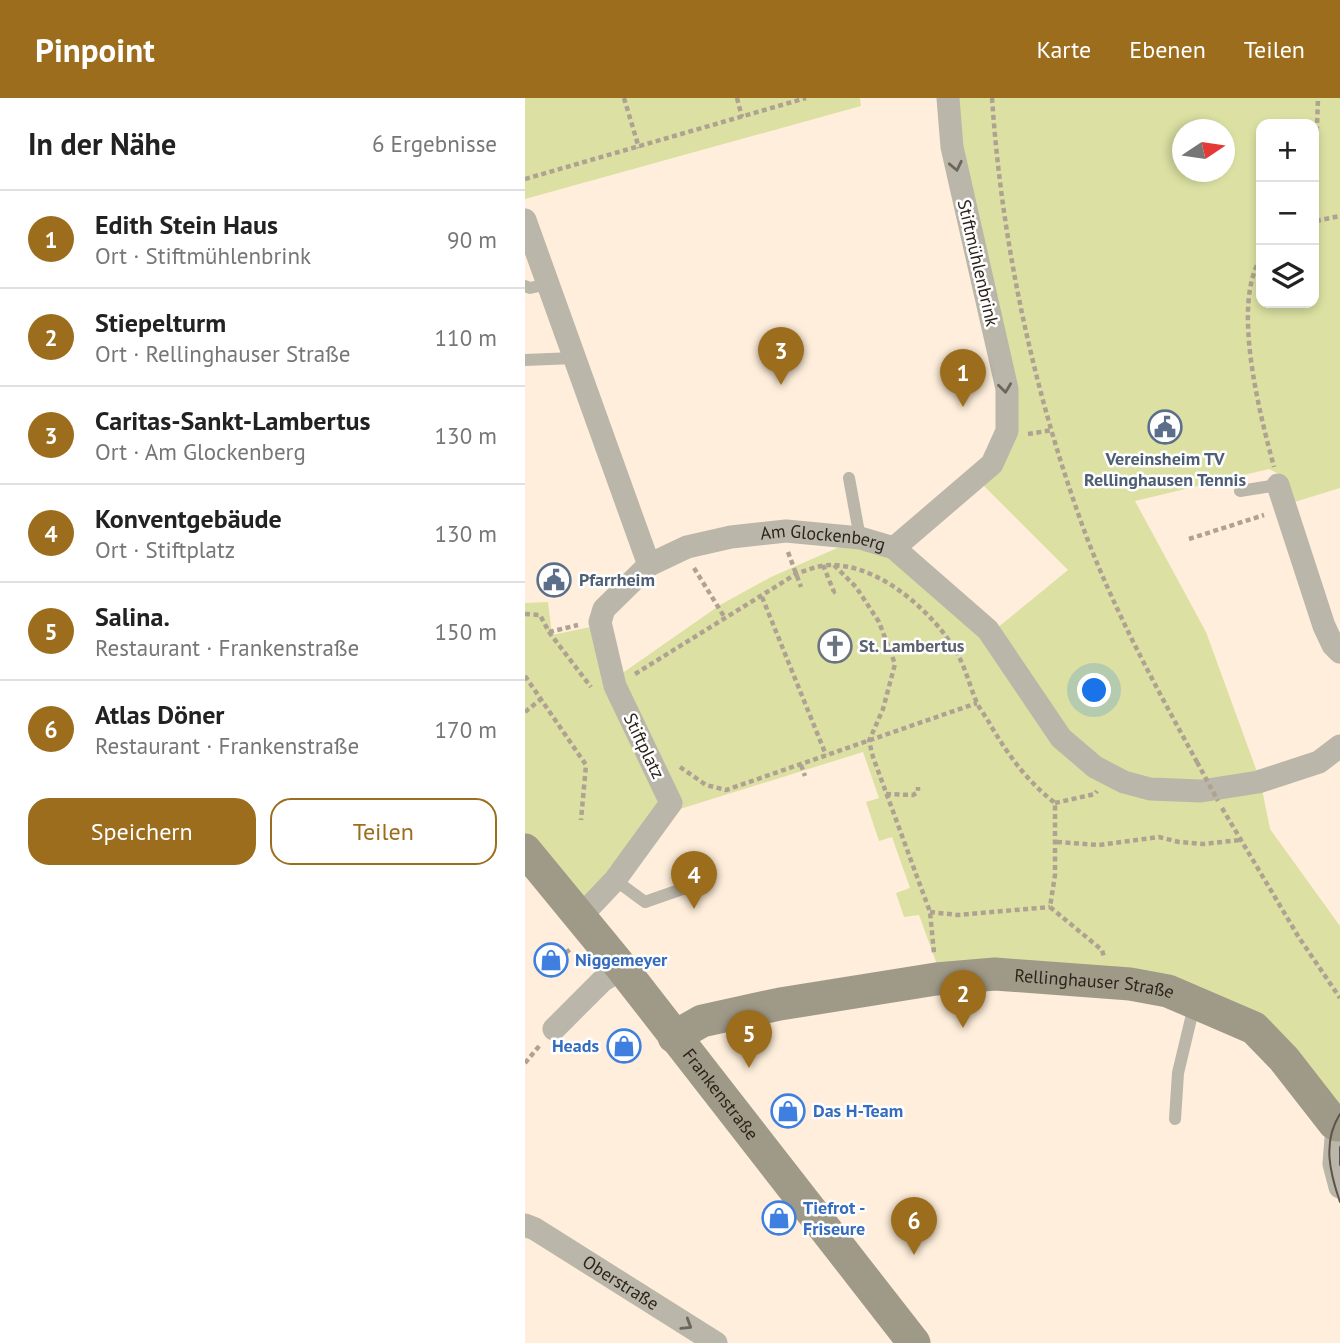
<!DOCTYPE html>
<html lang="de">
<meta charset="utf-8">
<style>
:root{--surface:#fff;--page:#f2f2f2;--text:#222;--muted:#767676;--line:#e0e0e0;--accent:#9b6d1d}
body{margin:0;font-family:"PT Sans",sans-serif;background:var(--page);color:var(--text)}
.controls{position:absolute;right:21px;top:21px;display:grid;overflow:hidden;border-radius:14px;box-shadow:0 4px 10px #0003}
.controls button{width:63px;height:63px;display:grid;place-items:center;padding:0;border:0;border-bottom:2px solid var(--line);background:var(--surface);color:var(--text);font:35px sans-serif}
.compass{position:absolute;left:647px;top:21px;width:63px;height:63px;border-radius:50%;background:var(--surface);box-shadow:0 4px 10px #0003;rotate:77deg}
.you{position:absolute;left:570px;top:593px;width:24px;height:24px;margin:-18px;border:5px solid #fff;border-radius:50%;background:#1a73e8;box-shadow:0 0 0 10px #1a73e833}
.badge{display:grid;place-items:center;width:46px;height:46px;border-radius:50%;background:var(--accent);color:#fff;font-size:23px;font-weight:700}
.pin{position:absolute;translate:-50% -58px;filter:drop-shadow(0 2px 4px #0008)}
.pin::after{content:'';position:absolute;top:37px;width:24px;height:21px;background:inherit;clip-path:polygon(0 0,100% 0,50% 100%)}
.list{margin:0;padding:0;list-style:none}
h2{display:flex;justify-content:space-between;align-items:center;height:91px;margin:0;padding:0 28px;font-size:30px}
h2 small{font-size:23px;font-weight:400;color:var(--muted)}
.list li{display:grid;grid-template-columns:46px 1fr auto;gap:21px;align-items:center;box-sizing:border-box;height:98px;padding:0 28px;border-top:2px solid var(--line)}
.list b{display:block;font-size:26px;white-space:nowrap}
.list p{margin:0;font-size:23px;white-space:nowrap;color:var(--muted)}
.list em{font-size:23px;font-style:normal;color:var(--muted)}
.actions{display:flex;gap:14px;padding:21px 28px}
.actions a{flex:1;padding:16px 0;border:2px solid var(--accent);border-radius:21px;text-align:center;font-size:24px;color:var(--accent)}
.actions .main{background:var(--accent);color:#fff}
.icon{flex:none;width:38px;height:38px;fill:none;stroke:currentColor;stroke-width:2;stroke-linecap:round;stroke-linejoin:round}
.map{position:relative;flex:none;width:815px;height:1245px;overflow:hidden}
header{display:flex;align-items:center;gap:42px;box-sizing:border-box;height:98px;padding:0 35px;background:var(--accent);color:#fff}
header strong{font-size:33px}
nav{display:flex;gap:38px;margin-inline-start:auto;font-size:24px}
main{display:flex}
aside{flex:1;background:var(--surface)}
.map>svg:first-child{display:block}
.green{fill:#dce1a3;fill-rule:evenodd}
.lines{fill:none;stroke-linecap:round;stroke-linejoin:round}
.path{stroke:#afa292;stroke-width:4.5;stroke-dasharray:5 3.5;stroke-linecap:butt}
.lane{stroke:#bab6aa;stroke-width:12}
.street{stroke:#bab6aa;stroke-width:23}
.secondary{stroke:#9f9a88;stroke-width:33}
.tram{stroke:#5e5449;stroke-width:2}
.path-bridge{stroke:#afa292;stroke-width:4.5;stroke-dasharray:5 3.5;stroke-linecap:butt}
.oneway{stroke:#6c665c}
.labels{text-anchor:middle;stroke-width:5;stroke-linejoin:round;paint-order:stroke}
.street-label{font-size:18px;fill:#2d251c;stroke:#fefefe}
.service-label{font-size:18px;font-weight:bold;fill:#4e5e75;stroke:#fefefe}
.worship-label{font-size:18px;font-weight:bold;fill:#5b616d;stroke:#fefefe;text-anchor:start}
.shop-label{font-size:18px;font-weight:bold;fill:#366cbe;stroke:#fefefe;text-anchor:start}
</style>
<header>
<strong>Pinpoint</strong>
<nav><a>Karte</a><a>Ebenen</a><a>Teilen</a></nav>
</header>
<main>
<aside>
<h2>In der Nähe<small>6 Ergebnisse</small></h2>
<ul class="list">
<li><span class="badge">1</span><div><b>Edith Stein Haus</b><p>Ort · Stiftmühlenbrink</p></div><em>90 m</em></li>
<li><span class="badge">2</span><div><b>Stiepelturm</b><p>Ort · Rellinghauser Straße</p></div><em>110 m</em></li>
<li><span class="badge">3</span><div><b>Caritas-Sankt-Lambertus</b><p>Ort · Am Glockenberg</p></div><em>130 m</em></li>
<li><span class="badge">4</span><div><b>Konventgebäude</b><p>Ort · Stiftplatz</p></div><em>130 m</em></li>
<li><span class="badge">5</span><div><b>Salina.</b><p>Restaurant · Frankenstraße</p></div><em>150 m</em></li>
<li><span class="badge">6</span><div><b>Atlas Döner</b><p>Restaurant · Frankenstraße</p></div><em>170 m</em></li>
</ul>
<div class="actions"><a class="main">Speichern</a><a>Teilen</a></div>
</aside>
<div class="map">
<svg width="815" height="1245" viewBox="0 0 815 1245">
<rect width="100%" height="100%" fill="#feeedb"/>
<!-- green -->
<g class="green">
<polygon points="0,0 335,0 336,8 0,101"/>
<path d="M425,0H815V390L763,406L754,376L744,371L610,403L681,534L735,682L676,691L572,668L466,535L543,472L453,382L483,337ZM736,26H789V205H736ZM657,32H699V74H657Z"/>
<polygon points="335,440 368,451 463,533 535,641 592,684 736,686 745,731 815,828 815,1023 692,906 414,872 394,817 379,819 371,795 385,790 367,739 354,743 341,704 354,700 338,654 139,716 55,818 0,748 0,505 23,504 27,537 75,527 89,581 195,507 246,479"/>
</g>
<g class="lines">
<!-- path -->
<g class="path">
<polyline points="99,0 114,50"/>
<polyline points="212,0 217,19"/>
<path d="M467,0C477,149 510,300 562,440C592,518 632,591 672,664"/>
<polyline points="0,81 281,0"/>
<polyline points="791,123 815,118"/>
<polyline points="789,126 791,123 789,116 793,0"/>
<path d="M736,160C706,206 735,317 749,369"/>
<polyline points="503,336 528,332"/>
<polyline points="664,441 739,417"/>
<polyline points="263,454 276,489"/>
<polyline points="298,467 309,494 305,495"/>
<polyline points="309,467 331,489 354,524 370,566 358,611 344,643 348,659 405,814 409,855"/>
<polyline points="169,470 200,520"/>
<polyline points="237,499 301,657"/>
<polyline points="0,516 15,517 24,534 66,589"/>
<polyline points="24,534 53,527"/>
<path d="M110,576L271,476C282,472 294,467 306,467C356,467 409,515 432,555C441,571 445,589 452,605C456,613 462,620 466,628C484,658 502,683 530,705V777L525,809L577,852L579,859"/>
<polyline points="0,578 61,667 56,722"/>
<polyline points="0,614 16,601"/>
<polyline points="276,667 280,678"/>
<polyline points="155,669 181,687 201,692 452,605"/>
<polyline points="361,696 388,697 393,694 393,689"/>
<polyline points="530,705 570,696 572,693"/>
<polyline points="697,710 773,838 815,900"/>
<polyline points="532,744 574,747 634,739 654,744 678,746 715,742"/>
<polyline points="405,814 433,817 525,809"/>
<polyline points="34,860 47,850"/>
<polyline points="0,965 15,947"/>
</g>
<!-- lane -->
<g class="lane">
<polyline points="0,188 5,190 23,186"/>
<polyline points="0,262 49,260"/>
<polyline points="324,380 335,440"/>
<polyline points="715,393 753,387"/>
<polyline points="90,782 120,804 160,790"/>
<polyline points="650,1021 653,975 669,908"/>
</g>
<!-- street -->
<g class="street">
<polyline points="0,122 124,467"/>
<polyline points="753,387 799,528 808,547 815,554"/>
<polyline points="369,450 467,366 482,333 482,291 427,49 423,0"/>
<path id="s1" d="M55,819L90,782L146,705L90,588L75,524L79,511L124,467L162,449L206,439L261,433L335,440L369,450L463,532L536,640L570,669L599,684L625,691L676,693L733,684L794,664L815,648"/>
<polyline points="29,931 77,883 97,870"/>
<polyline points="812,1027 809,1066 815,1089"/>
<path id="s2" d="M0,1127L10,1131L191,1245"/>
</g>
<!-- secondary -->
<g class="secondary">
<path id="s3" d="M0,752L97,870L389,1245"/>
<path id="s4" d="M149,939L177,923L255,906L411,881L470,876L605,886L643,893L729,930L759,961L809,1025L812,1027L815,1024"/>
</g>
<!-- tram -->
<g class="tram">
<path d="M815,1016C797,1044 805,1075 815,1104"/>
<polyline points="815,1049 815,1067"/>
</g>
<!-- path-bridge -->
<polyline class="path-bridge" points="672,664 693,703"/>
</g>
<!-- one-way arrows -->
<defs><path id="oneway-chevron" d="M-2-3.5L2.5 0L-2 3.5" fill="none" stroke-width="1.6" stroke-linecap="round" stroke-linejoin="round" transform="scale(1.75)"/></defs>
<g class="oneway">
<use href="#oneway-chevron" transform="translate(431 68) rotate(78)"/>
<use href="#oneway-chevron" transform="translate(480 290) rotate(83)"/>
<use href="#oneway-chevron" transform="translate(162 1227) rotate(32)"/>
</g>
<!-- icons -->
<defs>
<symbol id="civic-ring" viewBox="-11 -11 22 22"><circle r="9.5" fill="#fefefe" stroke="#5c6f8a" stroke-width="1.5"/><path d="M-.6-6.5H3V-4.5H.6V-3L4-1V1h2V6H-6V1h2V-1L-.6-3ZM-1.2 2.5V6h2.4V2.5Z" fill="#5c6f8a"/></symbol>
<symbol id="church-ring" viewBox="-11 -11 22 22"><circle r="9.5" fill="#fefefe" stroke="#6b7280" stroke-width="1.5"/><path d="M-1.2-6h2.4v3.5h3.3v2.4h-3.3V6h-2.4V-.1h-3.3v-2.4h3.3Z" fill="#6b7280"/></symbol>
<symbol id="shop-ring" viewBox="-11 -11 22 22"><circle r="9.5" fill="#fefefe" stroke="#3f7fe0" stroke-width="1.5"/><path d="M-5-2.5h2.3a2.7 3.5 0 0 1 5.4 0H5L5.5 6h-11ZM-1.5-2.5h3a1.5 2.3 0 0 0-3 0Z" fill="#3f7fe0"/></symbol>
</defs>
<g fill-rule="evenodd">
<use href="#civic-ring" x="621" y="310" width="38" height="38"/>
<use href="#civic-ring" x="10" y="463" width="38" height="38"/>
<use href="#church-ring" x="291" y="529" width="38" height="38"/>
<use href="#shop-ring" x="7" y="843" width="38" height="38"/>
<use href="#shop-ring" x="80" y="929" width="38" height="38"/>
<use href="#shop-ring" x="244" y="994" width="38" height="38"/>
<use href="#shop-ring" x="235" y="1101" width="38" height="38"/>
</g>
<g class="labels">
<!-- street labels -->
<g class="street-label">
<text transform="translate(453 165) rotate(77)" y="6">Stiftmühlenbrink</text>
<text dy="6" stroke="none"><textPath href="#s1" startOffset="598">Am Glockenberg</textPath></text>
<text transform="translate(119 648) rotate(64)" y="6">Stiftplatz</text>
<text dy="6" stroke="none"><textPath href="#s4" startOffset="429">Rellinghauser Straße</textPath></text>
<text dy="6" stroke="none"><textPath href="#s3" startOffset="313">Frankenstraße</textPath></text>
<text dy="6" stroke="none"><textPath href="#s2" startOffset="112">Oberstraße</textPath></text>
</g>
<!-- service labels -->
<g class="service-label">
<text x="640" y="367">Vereinsheim TV<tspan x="640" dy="21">Rellinghausen Tennis</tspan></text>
<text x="54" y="488" text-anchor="start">Pfarrheim</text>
</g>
<!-- worship labels -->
<g class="worship-label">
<text x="334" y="554">St. Lambertus</text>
</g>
<!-- shop labels -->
<g class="shop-label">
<text x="50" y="868">Niggemeyer</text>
<text x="74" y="954" text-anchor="end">Heads</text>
<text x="288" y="1019">Das H-Team</text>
<text x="278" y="1116">Tiefrot -<tspan x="278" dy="21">Friseure</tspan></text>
</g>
</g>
</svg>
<div class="controls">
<button>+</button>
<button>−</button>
<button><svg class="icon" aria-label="layers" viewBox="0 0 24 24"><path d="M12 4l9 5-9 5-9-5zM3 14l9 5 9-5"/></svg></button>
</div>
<svg class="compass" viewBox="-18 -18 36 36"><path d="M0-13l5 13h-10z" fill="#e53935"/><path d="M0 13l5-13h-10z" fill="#767676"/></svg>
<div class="you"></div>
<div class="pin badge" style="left:438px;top:309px">1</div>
<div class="pin badge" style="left:438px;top:930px">2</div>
<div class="pin badge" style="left:256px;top:287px">3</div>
<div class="pin badge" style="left:169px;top:811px">4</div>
<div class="pin badge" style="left:224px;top:970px">5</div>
<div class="pin badge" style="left:389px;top:1157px">6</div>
</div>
</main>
